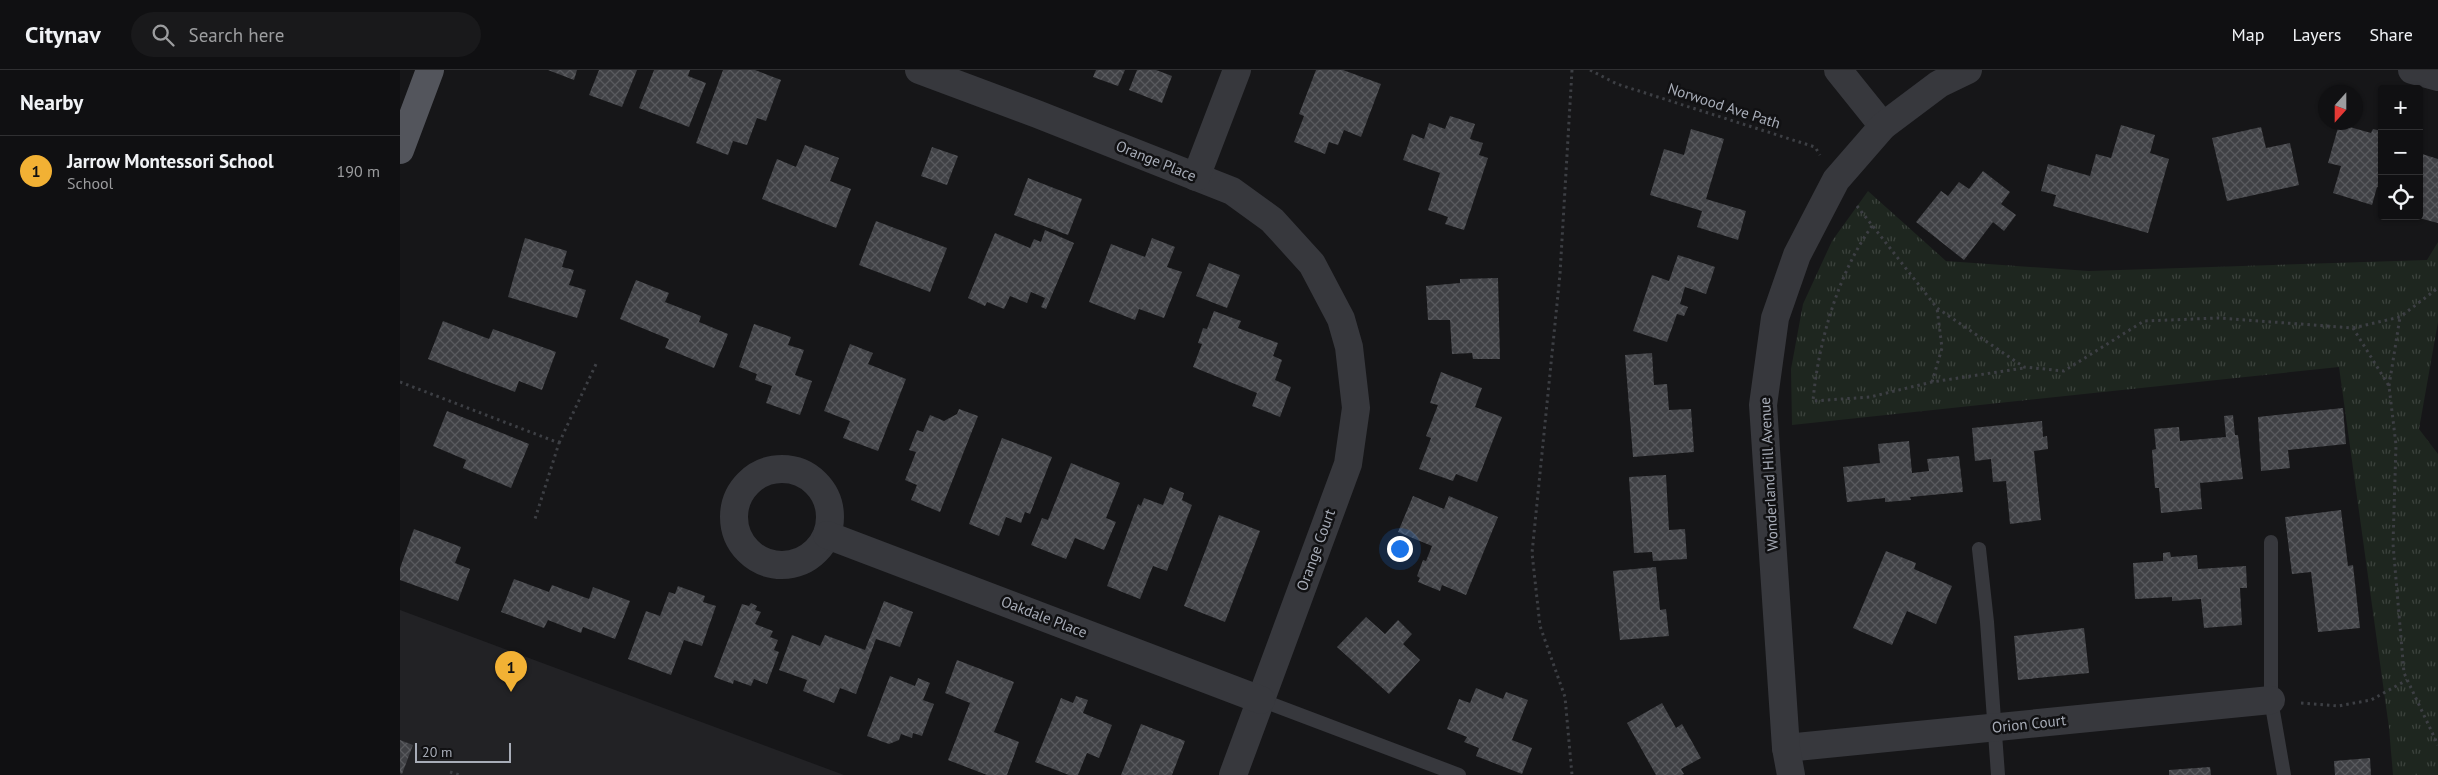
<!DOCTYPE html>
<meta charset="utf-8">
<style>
:root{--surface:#101012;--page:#19191b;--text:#f1f3f6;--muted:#9c9d9f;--line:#303032;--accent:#f2b134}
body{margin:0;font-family:"PT Sans",sans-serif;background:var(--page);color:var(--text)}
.controls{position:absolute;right:15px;top:15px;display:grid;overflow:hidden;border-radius:5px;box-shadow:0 1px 4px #0004}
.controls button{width:45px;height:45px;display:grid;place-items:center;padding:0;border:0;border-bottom:1px solid var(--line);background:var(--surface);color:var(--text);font:25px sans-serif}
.compass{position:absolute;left:1918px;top:15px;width:45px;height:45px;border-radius:50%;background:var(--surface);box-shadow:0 1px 4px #0004;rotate:201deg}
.scale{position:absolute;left:15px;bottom:12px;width:96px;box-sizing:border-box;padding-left:5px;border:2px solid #a8adb8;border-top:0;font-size:14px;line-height:18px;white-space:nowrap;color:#a8adb8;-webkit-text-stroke:4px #111113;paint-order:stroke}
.you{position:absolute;left:999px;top:478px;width:18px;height:18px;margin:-12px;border:4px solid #fff;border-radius:50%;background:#1a73e8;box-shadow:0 0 0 8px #1a73e833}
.badge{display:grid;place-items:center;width:32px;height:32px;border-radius:50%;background:var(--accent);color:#111;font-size:16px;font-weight:700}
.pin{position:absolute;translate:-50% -41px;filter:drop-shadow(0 1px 2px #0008)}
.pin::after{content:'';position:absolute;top:26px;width:18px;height:15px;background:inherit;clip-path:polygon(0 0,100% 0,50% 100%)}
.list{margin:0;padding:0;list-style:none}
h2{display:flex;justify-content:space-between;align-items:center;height:65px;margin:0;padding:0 20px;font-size:21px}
h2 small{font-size:16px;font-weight:400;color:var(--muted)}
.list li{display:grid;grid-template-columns:32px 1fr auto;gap:15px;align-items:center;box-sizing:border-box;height:70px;padding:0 20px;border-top:1px solid var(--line)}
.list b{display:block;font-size:19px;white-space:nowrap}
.list p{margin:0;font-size:16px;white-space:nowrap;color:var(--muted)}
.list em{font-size:16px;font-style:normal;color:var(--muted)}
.icon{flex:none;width:28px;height:28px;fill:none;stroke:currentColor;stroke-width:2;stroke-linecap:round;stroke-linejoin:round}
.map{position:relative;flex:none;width:2038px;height:705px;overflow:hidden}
header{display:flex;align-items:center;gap:30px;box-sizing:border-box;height:70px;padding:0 25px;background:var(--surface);border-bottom:1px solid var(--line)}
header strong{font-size:24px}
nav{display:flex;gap:28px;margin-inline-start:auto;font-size:18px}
.search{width:350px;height:45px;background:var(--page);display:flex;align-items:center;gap:12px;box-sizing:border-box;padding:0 18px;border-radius:28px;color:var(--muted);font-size:19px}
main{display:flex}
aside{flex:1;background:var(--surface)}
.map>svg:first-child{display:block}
.built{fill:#222225}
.grass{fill:url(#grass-tufts)}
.building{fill:url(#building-cross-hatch)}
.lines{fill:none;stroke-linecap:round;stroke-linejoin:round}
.path{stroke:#3d3f44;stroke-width:3;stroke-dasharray:2.5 4;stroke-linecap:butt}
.lane{stroke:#37383d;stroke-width:14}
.street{stroke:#37383d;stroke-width:28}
.primary{stroke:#53555c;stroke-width:28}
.labels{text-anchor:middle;stroke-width:5;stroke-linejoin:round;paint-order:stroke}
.street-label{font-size:15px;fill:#a8adb8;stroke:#111113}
</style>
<header>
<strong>Citynav</strong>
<div class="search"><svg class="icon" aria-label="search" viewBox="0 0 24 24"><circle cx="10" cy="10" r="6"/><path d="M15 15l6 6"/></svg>Search here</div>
<nav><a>Map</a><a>Layers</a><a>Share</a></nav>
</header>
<main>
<aside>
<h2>Nearby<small></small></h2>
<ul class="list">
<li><span class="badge">1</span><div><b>Jarrow Montessori School</b><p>School</p></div><em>190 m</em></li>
</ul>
</aside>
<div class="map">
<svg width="2038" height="705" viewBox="0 0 2038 705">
<defs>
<pattern id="grass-tufts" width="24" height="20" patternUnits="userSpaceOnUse" patternTransform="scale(1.25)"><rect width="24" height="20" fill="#1e261f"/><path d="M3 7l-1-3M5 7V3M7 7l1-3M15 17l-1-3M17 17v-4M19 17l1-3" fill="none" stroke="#3c433d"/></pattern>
<pattern id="building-cross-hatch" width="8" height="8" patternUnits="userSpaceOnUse" patternTransform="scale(1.25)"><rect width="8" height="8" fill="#404145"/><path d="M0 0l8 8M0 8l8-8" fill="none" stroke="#595a5e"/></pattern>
</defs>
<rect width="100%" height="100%" fill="#161618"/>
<!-- built -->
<polygon class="built" points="0,540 444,705 0,705"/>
<!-- grass -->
<polygon class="grass" points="1468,121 1546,191 1689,201 2027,190 2038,172 2038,252 2019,359 2038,384 2038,705 1993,705 1989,658 1939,297 1392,355 1391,299 1403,234 1432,171"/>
<!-- building -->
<g class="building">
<polygon points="148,0 177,0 174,10"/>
<polygon points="199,0 237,0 222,37 189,25"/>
<polygon points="254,0 290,0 288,6 306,13 289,57 239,38"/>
<polygon points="323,0 355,0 381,10 366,51 357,48 347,75 333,71 328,85 296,73"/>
<polygon points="696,0 725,0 718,16 693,7"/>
<polygon points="737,0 756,0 772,6 762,33 729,20"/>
<polygon points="916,0 943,0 981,14 961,67 944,60 938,75 929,72 925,84 894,72 904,46 899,44"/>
<polygon points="1050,46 1075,54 1070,69 1083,73 1079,85 1088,88 1064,160 1045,154 1048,147 1028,140 1040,103 1003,90 1012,64 1024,69 1029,53 1045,59"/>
<polygon points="1939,54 1971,63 1973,59 1982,61 1982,119 1977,117 1972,135 1933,123 1941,96 1928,93"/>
<polygon points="1721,55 1755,65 1750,83 1769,89 1748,163 1653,136 1656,125 1641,121 1648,94 1690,106 1696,84 1711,88"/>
<polygon points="1861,57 1866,78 1890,73 1899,115 1827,131 1812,68"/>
<polygon points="1291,59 1324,69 1306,129 1346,141 1338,170 1297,157 1302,141 1250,125 1264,79 1284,85"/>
<polygon points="405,75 439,88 430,111 451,119 436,158 362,129 377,89 396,97"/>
<polygon points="532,77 558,86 547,115 521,106"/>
<polygon points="2019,83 2038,89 2038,153 2019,148"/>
<polygon points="1583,101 1610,122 1601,134 1616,145 1604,161 1593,152 1564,190 1516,152 1541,121 1548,126 1559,112 1569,119"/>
<polygon points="628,108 682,129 668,165 614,145"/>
<polygon points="476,151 547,178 530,222 459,195"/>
<polygon points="645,160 674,173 646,239 641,237 645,228 631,222 627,233 610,226 604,239 587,232 585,236 568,228 595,163 630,178 634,169 641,172"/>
<polygon points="125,168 167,181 162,197 174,200 169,215 186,220 177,248 108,227"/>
<polygon points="752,168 775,177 767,197 782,202 764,248 739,239 735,250 689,232 711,174 745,187"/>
<polygon points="1278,185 1315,197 1306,224 1285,217 1280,234 1288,237 1284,246 1277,244 1267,272 1233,261 1252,205 1269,211"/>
<polygon points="809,193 840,205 827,238 796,226"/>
<polygon points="1098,208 1100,289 1073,289 1072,283 1052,284 1050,250 1028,250 1026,216 1060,213 1060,209"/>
<polygon points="236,210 269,223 265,232 301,246 299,252 328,264 314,298 265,278 269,269 220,249"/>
<polygon points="814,241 841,251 838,258 878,273 873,286 882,290 875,310 891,317 880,347 852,336 857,323 793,297 802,274 798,273 803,258 807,259"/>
<polygon points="43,251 89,269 93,259 156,282 142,320 119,311 115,322 28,289"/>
<polygon points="354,254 391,267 388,275 404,280 395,305 412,311 400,345 366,333 372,316 355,310 357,304 339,297"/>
<polygon points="450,274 473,283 468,294 506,309 478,381 443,368 450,351 424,341"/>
<polygon points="1252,283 1254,315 1267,314 1269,340 1291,339 1294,382 1233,387 1225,285"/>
<polygon points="1041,302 1082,318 1075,337 1102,347 1077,412 1056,404 1053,411 1019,399 1031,368 1026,366 1038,335 1030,333"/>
<polygon points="1943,338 1946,374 1888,380 1890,398 1861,401 1858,347"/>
<polygon points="559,339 578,346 540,442 511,430 517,415 505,410 516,382 509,380 517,360 523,362 530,345 544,351 557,344"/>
<polygon points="47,341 129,374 111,418 63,398 66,390 33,376"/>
<polygon points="1833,345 1835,365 1838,365 1843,409 1800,413 1802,439 1761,443 1759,418 1755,418 1752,380 1756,379 1754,359 1779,357 1780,371 1826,367 1824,346"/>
<polygon points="1642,351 1643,367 1647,366 1648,379 1634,381 1641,450 1610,454 1606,411 1593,412 1591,389 1575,391 1572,358"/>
<polygon points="602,368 652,387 630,444 625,442 621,453 606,447 599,466 569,454"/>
<polygon points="1509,371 1512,403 1529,401 1527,389 1559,386 1563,422 1510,427 1511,430 1485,432 1485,428 1447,432 1443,397 1480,393 1478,374"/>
<polygon points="671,393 720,413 706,448 716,452 704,480 675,468 666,489 631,475 642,448 648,450"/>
<polygon points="1266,405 1269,460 1285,459 1287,489 1253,491 1252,482 1234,483 1229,407"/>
<polygon points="770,417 784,423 782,430 792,435 767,501 753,496 740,529 707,516 738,434 741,436 744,428 763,435"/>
<polygon points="1013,426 1044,439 1049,426 1098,447 1066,525 1042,515 1040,521 1018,512 1020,508 1017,506 1023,490 1026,491 1032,476 998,462"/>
<polygon points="1941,440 1948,496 1953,495 1960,558 1918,562 1911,502 1892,504 1885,447"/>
<polygon points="819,445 860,461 825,552 784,536"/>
<polygon points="14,459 61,477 55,493 70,499 58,531 0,510 0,498"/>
<polygon points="1486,481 1516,493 1514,499 1552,516 1536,554 1507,541 1492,575 1453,558"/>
<polygon points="1770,482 1771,487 1797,485 1798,499 1846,496 1847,518 1840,518 1842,555 1804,558 1801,529 1772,531 1772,527 1735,529 1733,493 1763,491 1763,483"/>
<polygon points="1256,497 1260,540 1266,539 1269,566 1220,570 1213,501"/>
<polygon points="114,509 149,522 152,515 189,529 193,517 230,531 215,569 183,557 181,563 148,550 144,558 101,542"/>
<polygon points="278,516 305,526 303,532 316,536 302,576 284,570 271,605 228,589 246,541 260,546 269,522 275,524"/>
<polygon points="484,531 513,542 500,577 476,569 456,624 440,618 434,633 403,621 407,610 379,600 392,565 420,576 425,565 465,580"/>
<polygon points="351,533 357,536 355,540 361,542 355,554 373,561 370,567 378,570 374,580 379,582 367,614 354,609 351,616 334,610 333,614 314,607 342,534 349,536"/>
<polygon points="966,547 985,564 998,550 1012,564 1003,574 1020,590 989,624 937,577"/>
<polygon points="1684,558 1689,603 1618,610 1614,566"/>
<polygon points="557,590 614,612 594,662 619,672 607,705 587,705 548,690 570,633 545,623"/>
<polygon points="490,606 515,616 518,608 530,613 523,630 534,634 522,666 513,663 512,668 501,664 499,670 489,674 467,666"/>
<polygon points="1076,618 1103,629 1106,622 1128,630 1112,670 1132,678 1122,704 1076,686 1079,678 1064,672 1067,667 1047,659 1059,629 1070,633"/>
<polygon points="676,626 688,630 683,643 712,655 699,688 687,683 678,705 669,705 635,692 661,628 673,633"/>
<polygon points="1262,633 1276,658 1282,654 1301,688 1281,699 1284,704 1282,705 1256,705 1227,653"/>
<polygon points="741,654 785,671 772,705 721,705"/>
<polygon points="0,670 13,675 2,704 0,703"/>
<polygon points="1970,688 1971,705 1935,705 1934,691"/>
<polygon points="1810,697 1811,705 1769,705 1769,700"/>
</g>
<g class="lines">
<!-- path -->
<g class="path">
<polyline points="1172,0 1160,204 1132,483 1140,556 1165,627 1172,705"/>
<polyline points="1190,0 1217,14 1415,77 1420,85"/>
<polyline points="1457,136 1537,238 1624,297 1664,301 1744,251 1819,248 1953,258 1989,316 1996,375 1993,474 2004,603 2038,675"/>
<path d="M1472,156C1438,203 1418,274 1413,331L1470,327L1532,312L1624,298"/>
<polyline points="1953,258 2000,247 2038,218"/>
<polyline points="0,312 159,373 135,449"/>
<polyline points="1532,312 1542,278 1537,238"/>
<polyline points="1989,316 2000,247"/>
<polyline points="159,373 197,292"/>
<polyline points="1901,633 1938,636 1971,630 2007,610"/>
<polyline points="50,702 60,705"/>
</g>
<!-- lane -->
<g class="lane">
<polyline points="1871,472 1871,630 1884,705"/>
<polyline points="1579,479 1587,552 1598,705"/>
<polyline points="861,630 1059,705"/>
</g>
<!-- street -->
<g class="street">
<polyline points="519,0 637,44 832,121 872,150 912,194 941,249 949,277 956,338 948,394 833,705"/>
<polyline points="1438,0 1483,56"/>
<polyline points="2012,0 2038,7"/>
<polyline points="796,107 837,0"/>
<circle cx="382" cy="447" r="48"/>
<polyline points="427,465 861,630"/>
<polyline points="1386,678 1871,630"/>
<polyline points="1391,705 1386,678 1363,335 1375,248 1397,185 1436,110 1483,56 1539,14 1568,0"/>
</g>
<!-- primary -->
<polyline class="primary" points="0,80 30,0"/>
</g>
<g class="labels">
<!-- street labels -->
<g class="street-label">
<text transform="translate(1324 36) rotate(18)" y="5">Norwood Ave Path</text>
<text transform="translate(756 91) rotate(22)" y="5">Orange Place</text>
<text transform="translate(1369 404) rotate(-93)" y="5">Wonderland Hill Avenue</text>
<text transform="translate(916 480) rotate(-70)" y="5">Orange Court</text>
<text transform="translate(644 547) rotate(21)" y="5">Oakdale Place</text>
<text transform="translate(1629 654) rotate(-6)" y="5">Orion Court</text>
</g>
</g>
</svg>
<div class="controls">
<button>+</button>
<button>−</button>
<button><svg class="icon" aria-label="locate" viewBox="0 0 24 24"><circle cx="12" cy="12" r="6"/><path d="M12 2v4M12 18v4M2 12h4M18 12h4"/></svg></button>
</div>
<svg class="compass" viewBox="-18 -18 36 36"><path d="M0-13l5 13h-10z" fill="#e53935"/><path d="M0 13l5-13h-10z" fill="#9c9d9f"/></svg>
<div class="scale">20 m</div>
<div class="you"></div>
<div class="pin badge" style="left:111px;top:622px">1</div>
</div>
</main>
